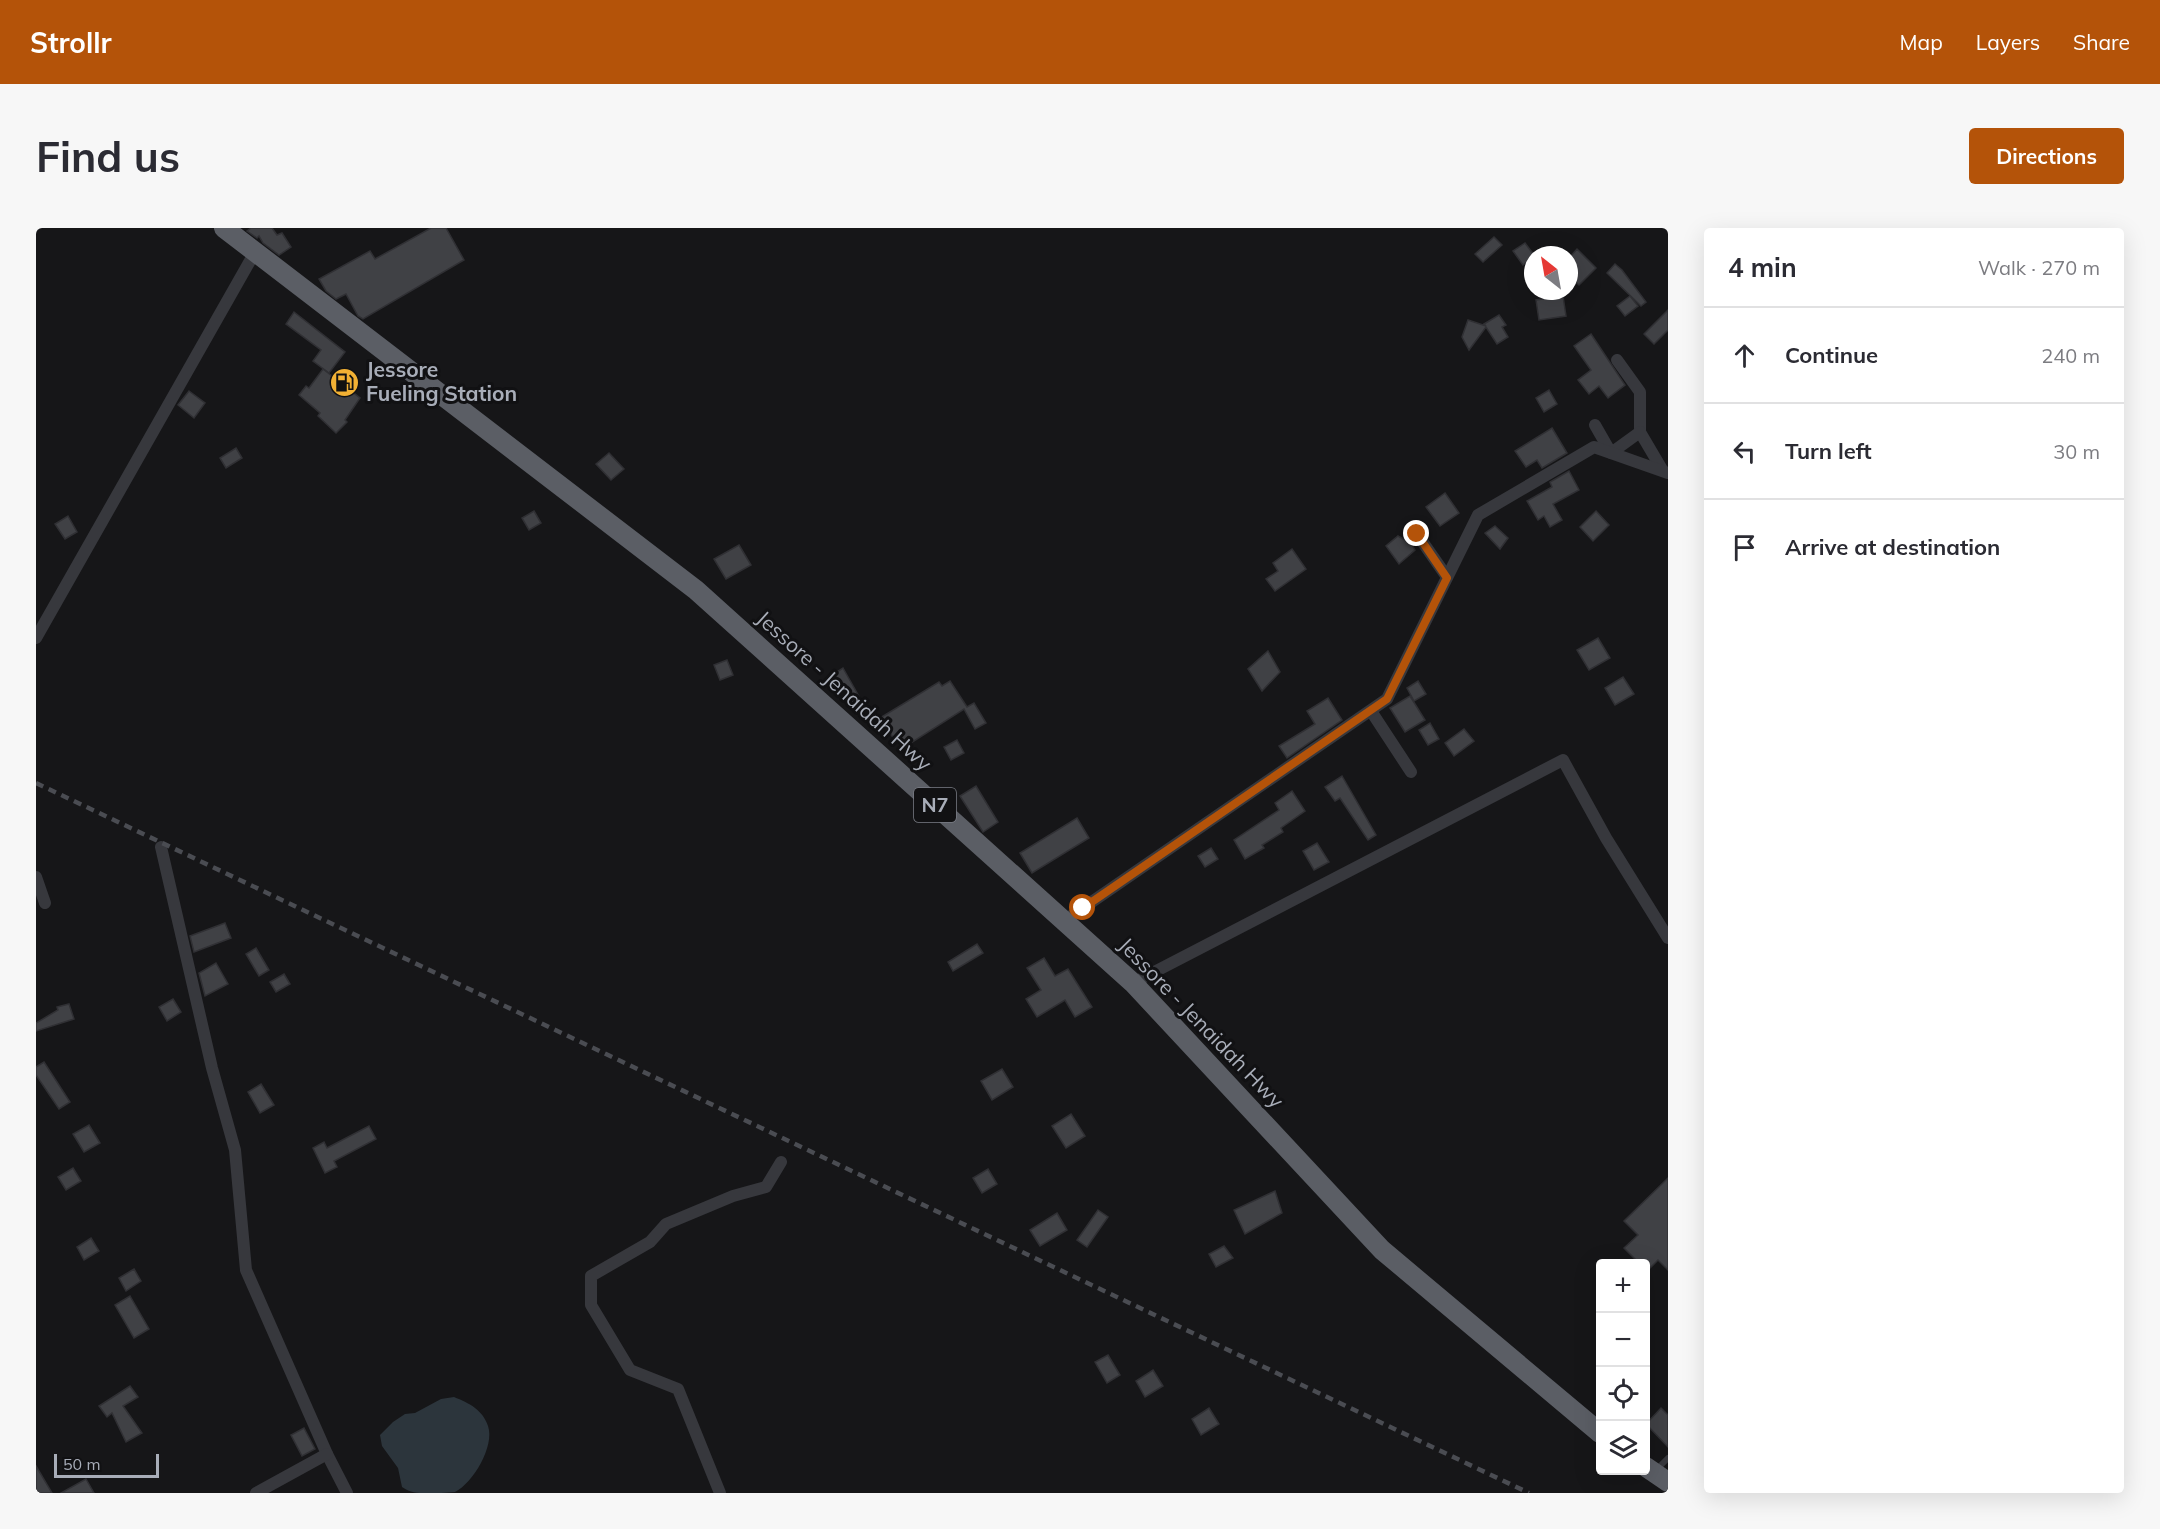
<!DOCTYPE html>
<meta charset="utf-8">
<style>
:root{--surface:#fff;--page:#f7f7f7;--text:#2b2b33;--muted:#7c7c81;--line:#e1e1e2;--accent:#b45309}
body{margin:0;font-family:Mulish,sans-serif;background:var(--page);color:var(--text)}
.controls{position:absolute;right:18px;bottom:18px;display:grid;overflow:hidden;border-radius:6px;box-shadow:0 6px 24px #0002}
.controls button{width:54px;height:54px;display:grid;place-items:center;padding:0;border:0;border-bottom:2px solid var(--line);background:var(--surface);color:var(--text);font:30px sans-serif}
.compass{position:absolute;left:1488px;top:18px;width:54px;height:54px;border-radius:50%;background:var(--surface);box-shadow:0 6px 24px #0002;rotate:329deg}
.scale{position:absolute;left:18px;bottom:15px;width:105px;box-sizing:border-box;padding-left:6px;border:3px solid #a8adb8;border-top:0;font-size:16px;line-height:21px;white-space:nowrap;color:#a8adb8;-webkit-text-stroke:4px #111113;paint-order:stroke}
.stop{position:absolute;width:18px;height:18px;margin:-14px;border:4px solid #b45309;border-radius:50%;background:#fff}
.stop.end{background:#b45309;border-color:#fff;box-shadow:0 2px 6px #0008}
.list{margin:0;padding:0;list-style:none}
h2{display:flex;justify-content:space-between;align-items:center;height:78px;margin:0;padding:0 24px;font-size:26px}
h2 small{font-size:20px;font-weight:400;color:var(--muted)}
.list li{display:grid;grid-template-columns:39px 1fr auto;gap:18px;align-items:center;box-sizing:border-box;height:96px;padding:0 24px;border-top:2px solid var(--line)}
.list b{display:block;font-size:22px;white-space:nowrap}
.list em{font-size:20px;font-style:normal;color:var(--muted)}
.icon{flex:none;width:33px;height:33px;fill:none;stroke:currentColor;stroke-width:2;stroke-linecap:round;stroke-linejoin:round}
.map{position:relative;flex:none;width:1632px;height:1265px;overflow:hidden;border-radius:6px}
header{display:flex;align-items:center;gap:36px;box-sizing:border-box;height:84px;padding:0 30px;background:var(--accent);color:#fff}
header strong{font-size:28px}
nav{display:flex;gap:33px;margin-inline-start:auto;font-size:21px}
.intro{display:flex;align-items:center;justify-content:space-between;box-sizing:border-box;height:144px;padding:0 36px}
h1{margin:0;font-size:42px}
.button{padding:15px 27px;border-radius:6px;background:var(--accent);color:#fff;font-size:21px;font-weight:700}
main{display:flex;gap:36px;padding:0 36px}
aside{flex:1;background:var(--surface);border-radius:6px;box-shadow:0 6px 24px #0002}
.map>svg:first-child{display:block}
.water{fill:#2c353c}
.building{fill:#404145;stroke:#303034;stroke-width:1.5}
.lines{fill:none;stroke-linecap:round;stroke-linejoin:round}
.service{stroke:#37383d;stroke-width:6}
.minor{stroke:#37383d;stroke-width:12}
.trunk{stroke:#5b5e65;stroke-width:20}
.rail{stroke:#4a4c52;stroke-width:4.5;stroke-dasharray:8 6;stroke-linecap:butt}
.route{stroke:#b45309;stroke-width:8}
.labels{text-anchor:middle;stroke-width:6;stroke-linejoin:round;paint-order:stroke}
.shield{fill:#111113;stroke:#7b7e86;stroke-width:1.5}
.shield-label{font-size:20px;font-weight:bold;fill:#a8adb8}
.poi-label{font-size:21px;font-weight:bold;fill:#a8adb8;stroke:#111113;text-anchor:start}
.street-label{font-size:21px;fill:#a8adb8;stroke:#111113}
</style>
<header>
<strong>Strollr</strong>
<nav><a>Map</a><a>Layers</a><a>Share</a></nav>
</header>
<div class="intro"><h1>Find us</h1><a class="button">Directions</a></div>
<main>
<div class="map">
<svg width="1632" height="1265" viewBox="0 0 1632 1265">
<rect width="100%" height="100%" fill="#161618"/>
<!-- water -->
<path class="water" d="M418,1169C433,1175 447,1182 452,1198C459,1218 437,1255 419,1264C412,1265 399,1265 391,1265C380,1265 375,1265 366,1259L362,1240L346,1218L344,1207L357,1194L369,1186L379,1185L405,1171Z"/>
<!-- building -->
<g class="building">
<polygon points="215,0 236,0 241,7 246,5 255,19 243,27 227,15 223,8 221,10 211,3"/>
<polygon points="395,0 410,0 428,32 327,91 322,88 310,66 300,71 290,63 283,51 334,23 339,31"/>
<polygon points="1458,9 1466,17 1447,34 1439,26"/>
<polygon points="1489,15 1498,27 1497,30 1487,37 1477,23"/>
<polygon points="1541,21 1560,40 1543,57 1533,48 1533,30"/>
<polygon points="1579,36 1586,42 1610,74 1605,78 1571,45"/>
<polygon points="1527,68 1530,88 1503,92 1500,72"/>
<polygon points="1594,68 1602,78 1589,88 1581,78"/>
<polygon points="1632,82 1632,102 1618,116 1608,106"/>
<polygon points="258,84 309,124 293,145 277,133 285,122 250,96"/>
<polygon points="1463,87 1470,97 1466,99 1472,109 1461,116 1450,99 1433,122 1426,109 1432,92 1450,98 1448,96"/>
<polygon points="1555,106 1589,157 1572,170 1563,158 1553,166 1542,152 1555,142 1538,118"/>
<polygon points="287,141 324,170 309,192 311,194 300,205 282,188 284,185 263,167 270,158 273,160"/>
<polygon points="1513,162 1521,176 1508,184 1500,170"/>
<polygon points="153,163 169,175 158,190 142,177"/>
<polygon points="1516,200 1531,225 1506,240 1501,232 1490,239 1479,223"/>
<polygon points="200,220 206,230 190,240 184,230"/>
<polygon points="573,225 588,241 575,252 560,236"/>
<polygon points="1533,243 1543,262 1517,276 1526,292 1514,299 1508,288 1502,292 1491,273 1516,259 1514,254"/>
<polygon points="1409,265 1423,285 1404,298 1390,279"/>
<polygon points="498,283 505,295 493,302 486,290"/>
<polygon points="1560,283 1573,297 1557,313 1544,299"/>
<polygon points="32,288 41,304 29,311 19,296"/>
<polygon points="1459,298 1472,310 1464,321 1449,305"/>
<polygon points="1362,308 1375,315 1379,322 1363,336 1350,318"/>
<polygon points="703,317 715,337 690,351 678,331"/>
<polygon points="1256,321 1270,341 1239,363 1230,351 1242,343 1237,335"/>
<polygon points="1562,410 1574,430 1553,442 1541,422"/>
<polygon points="1232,423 1244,444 1226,463 1212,441"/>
<polygon points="691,432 697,447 684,452 678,437"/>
<polygon points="807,440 825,472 816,478 796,447"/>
<polygon points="1587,449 1598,466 1579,477 1569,460"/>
<polygon points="914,453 931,479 938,475 950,495 939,501 928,481 867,520 862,512 860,514 844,490 903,454 906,458"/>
<polygon points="1382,453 1390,466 1378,473 1371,460"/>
<polygon points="1374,468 1389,492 1369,504 1354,480"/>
<polygon points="1292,470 1306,492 1251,530 1243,518 1279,496 1271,483"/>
<polygon points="1394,495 1403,511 1392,517 1383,502"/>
<polygon points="1428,501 1438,513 1418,528 1409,515"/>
<polygon points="921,512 928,525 915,532 908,519"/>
<polygon points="1306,548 1340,607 1332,612 1304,570 1299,573 1289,559"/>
<polygon points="940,558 962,594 947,604 924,568"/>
<polygon points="1256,563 1269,583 1245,600 1247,604 1226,617 1228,620 1209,631 1198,612 1243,582 1239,575"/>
<polygon points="1041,590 1053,610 996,645 984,625"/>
<polygon points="1281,615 1293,634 1278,642 1267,623"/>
<polygon points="1175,620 1182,631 1169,639 1162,628"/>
<polygon points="189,695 195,710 158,724 154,708"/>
<polygon points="941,716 947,725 917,743 912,734"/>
<polygon points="220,720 233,742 223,748 210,726"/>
<polygon points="1008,730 1019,748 1032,741 1056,779 1039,789 1029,772 1001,789 990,771 1005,762 991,740"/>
<polygon points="180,735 192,756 169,768 163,745"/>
<polygon points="248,746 254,756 240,764 234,754"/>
<polygon points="137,771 145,784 131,793 123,779"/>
<polygon points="33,776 38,791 0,803 0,795 22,782 21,779"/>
<polygon points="8,834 34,874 23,881 0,847 0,839"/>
<polygon points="966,841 977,859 956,872 945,853"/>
<polygon points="225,856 238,877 224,885 212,864"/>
<polygon points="1035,886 1049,908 1030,920 1016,898"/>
<polygon points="53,897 64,915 48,924 37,906"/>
<polygon points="333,898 340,911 298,933 301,939 289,945 277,920 288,914 291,920"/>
<polygon points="37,940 45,953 30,962 22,949"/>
<polygon points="952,941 961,956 946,965 937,950"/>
<polygon points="1632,950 1632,1042 1622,1032 1610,1044 1610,1035 1603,1035 1588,1020 1602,1007 1588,993"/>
<polygon points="1239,963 1246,985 1209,1006 1198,982"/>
<polygon points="1062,982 1072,989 1051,1019 1041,1012"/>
<polygon points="1021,985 1031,1002 1004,1018 994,1002"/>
<polygon points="55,1010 63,1023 48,1032 41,1019"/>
<polygon points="1188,1018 1197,1030 1180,1039 1173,1026"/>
<polygon points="98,1041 105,1053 90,1063 83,1050"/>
<polygon points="94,1068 113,1101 98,1110 79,1077"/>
<polygon points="1072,1127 1084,1147 1071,1155 1059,1134"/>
<polygon points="1117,1142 1127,1158 1109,1169 1100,1153"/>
<polygon points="94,1158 102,1169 87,1178 106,1205 90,1214 76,1185 71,1189 63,1178"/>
<polygon points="1173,1180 1183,1196 1165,1207 1156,1191"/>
<polygon points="1625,1180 1632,1187 1632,1219 1610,1196"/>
<polygon points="268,1200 279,1221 266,1228 255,1207"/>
<polygon points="0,1238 16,1265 0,1265"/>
<polygon points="50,1251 58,1265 25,1265"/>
</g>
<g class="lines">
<!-- service -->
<polyline class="service" points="1620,1242 1632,1230"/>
<!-- minor -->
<g class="minor">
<polyline points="1581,132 1604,164 1604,204"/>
<polyline points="1559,197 1575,225 1604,204 1627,243"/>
<polyline points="1381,306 1411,349"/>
<polyline points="0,410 219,24"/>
<polyline points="1335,483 1375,544"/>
<polyline points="125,619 176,840 199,922 210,1042 291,1226 311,1265"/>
<polyline points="0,649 9,675"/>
<polyline points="1028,693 1351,471 1442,287 1558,219 1632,245"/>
<polyline points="1097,755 1527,532 1570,610 1632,710"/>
<polyline points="220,1265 291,1226"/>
<polyline points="684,1265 642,1161 594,1142 555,1077 555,1048 614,1014 630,996 697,968 730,959 745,934"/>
</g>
<!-- trunk -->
<g class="trunk">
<polyline points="188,0 660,362 1097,755 1346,1022 1564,1205"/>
<polyline points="1610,1239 1632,1254"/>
</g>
<!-- rail -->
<polyline class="rail" points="0,555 1493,1265"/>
</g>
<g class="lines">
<!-- route -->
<polyline class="route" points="1047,680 1351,471 1411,350 1381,306"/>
</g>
<!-- icons -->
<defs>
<symbol id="fuel-disc" viewBox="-11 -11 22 22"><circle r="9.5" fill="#f2b134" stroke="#111113"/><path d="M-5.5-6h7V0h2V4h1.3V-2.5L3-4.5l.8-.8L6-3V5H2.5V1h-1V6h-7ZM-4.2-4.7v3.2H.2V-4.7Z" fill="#111"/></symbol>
</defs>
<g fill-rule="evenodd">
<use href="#fuel-disc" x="292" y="138" width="33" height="33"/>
</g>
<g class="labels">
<!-- shield labels -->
<rect class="shield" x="878" y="560" width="42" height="34" rx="4.5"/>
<g class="shield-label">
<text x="899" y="584">N7</text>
</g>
<!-- poi labels -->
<g class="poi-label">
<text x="330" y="149">Jessore<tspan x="330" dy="24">Fueling Station</tspan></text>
</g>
<!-- street labels -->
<g class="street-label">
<text transform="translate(808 463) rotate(42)" y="7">Jessore - Jenaidah Hwy</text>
<text transform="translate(1165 795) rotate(46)" y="7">Jessore - Jenaidah Hwy</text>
</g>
</g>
</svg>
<div class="controls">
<button>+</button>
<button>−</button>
<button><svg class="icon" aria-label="locate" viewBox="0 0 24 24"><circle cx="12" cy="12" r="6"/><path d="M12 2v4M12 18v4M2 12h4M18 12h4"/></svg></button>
<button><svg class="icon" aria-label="layers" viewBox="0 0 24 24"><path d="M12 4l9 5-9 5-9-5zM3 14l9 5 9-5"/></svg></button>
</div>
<svg class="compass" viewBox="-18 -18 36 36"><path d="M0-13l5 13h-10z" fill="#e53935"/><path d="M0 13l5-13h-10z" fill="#7c7c81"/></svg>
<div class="scale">50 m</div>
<div class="stop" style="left:1047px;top:680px"></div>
<div class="stop end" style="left:1381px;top:306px"></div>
</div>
<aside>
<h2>4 min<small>Walk · 270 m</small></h2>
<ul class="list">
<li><svg class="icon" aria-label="ahead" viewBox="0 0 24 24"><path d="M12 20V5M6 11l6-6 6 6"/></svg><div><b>Continue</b></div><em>240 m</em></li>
<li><svg class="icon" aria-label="left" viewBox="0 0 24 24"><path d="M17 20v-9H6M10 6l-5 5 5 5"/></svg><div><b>Turn left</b></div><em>30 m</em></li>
<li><svg class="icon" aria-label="arrive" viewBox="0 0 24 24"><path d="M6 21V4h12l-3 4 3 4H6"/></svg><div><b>Arrive at destination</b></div></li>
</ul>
</aside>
</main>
